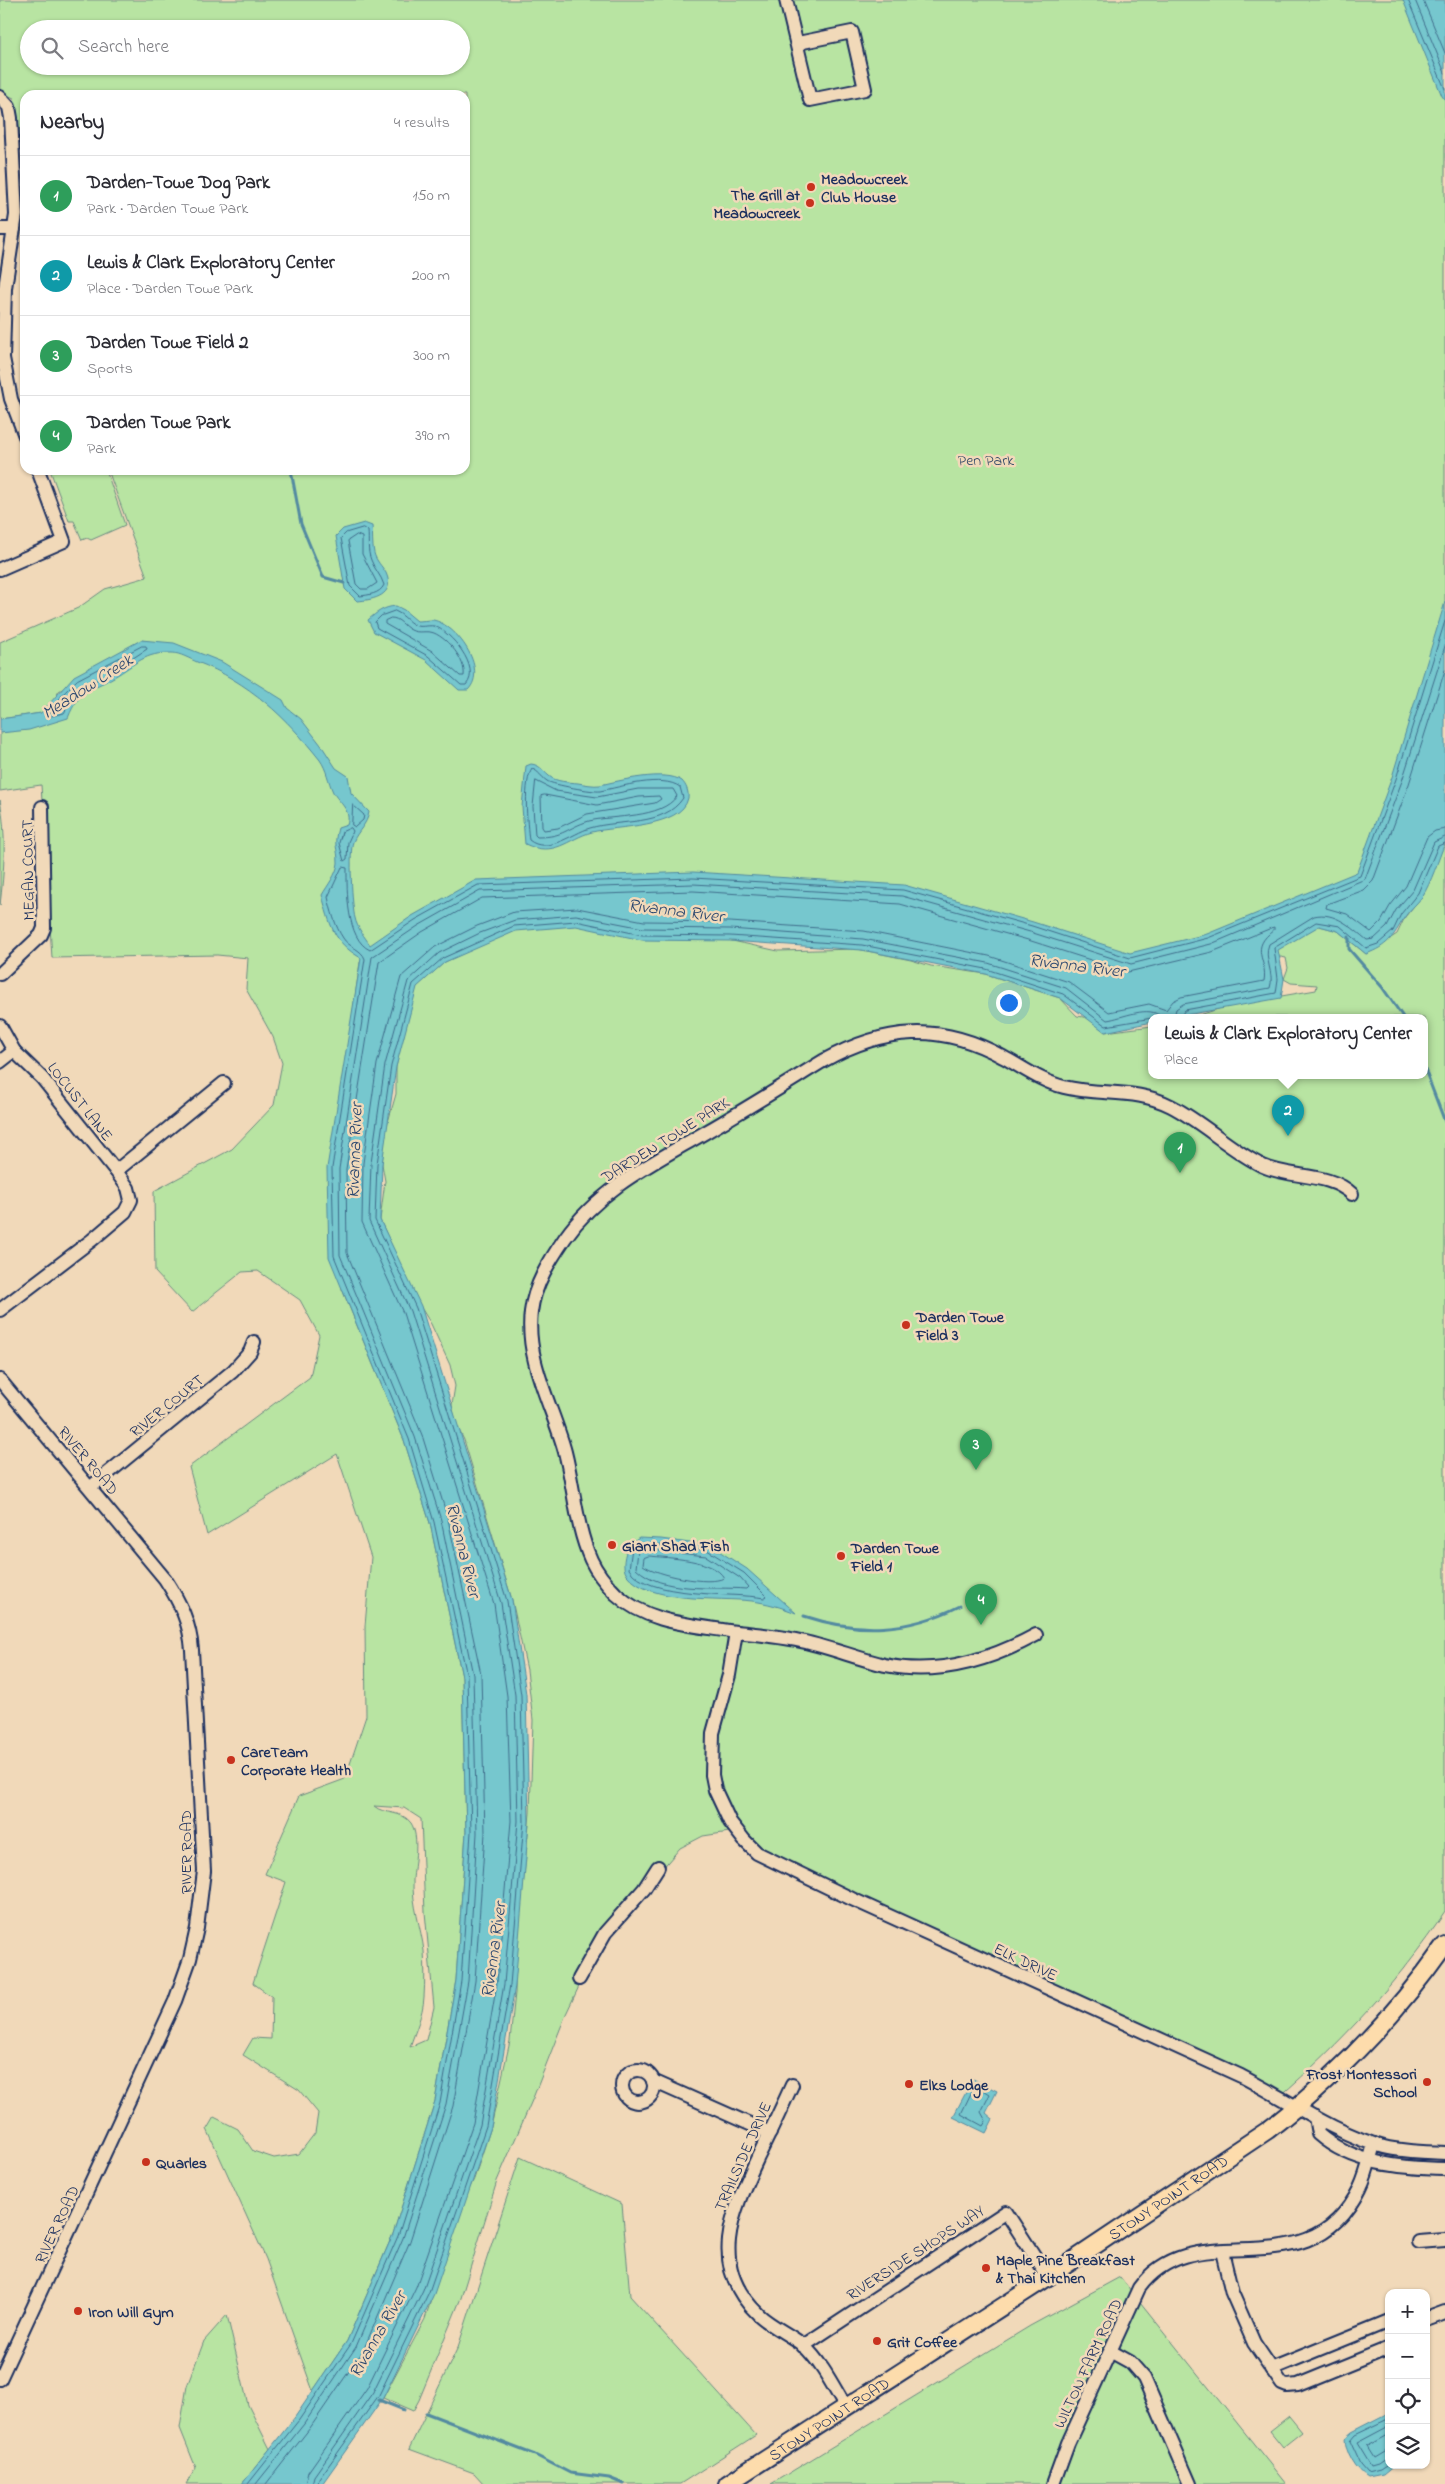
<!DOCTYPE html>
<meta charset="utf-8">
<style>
:root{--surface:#fff;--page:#f7f7f7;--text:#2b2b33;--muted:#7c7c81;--line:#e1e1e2;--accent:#111827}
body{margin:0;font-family:"Indie Flower",sans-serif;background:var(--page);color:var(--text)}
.controls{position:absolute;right:15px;bottom:15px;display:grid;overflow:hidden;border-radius:10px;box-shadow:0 1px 4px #0004}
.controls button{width:45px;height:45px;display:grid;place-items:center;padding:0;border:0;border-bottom:1px solid var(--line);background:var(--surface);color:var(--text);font:25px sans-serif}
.you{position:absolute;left:1008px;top:1002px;width:18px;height:18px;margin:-12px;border:4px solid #fff;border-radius:50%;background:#1a73e8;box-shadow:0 0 0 8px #1a73e833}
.badge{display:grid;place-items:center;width:32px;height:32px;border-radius:50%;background:var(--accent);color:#fff;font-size:16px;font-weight:700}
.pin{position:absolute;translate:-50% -41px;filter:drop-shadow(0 1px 2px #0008)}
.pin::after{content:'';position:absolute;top:26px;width:18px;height:15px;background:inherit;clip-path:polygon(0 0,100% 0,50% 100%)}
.popup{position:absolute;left:1148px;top:1014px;width:280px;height:65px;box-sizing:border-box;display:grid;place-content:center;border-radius:10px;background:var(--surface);filter:drop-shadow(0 1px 4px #0005);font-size:16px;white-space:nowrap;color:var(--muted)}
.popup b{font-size:19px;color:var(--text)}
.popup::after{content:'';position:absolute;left:50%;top:100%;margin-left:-10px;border:10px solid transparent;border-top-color:var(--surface)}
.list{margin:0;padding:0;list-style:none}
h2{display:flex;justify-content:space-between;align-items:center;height:65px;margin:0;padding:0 20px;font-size:21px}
h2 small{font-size:16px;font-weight:400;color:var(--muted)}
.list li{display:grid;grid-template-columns:32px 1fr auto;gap:15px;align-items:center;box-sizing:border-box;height:80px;padding:0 20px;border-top:1px solid var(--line)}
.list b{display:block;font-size:19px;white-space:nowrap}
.list p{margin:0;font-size:16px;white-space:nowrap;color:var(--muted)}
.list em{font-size:16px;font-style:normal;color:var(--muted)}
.icon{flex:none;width:28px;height:28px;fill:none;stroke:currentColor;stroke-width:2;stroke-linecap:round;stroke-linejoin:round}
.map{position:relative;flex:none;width:1445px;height:2484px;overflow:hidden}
.search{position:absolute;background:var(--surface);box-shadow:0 1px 4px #0004;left:20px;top:20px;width:450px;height:55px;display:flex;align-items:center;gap:12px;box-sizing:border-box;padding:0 18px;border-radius:28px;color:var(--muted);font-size:19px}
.panel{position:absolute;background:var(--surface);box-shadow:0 1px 4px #0004;left:20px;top:90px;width:450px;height:385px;border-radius:15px}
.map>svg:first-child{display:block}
.green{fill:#b8e4a2;stroke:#6a8a80;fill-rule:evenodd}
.water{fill:#76c7ce;stroke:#528aa1}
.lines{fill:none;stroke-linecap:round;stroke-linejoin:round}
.shore{stroke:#3f6c8b;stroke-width:1}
.stream{stroke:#528aa1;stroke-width:3}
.minor-casing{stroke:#1b2f5e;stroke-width:16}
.major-casing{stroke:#1b2f5e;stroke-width:20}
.minor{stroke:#f1d9b9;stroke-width:12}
.major{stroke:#fddcac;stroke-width:16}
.poi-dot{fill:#c8321e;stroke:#f1d9b9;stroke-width:2}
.labels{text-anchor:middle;stroke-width:5;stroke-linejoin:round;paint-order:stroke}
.poi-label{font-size:16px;font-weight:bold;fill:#1b2f5e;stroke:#f1d9b9;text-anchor:start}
.park-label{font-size:16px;fill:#334a68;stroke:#f1d9b9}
.street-label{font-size:16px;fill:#1b2f5e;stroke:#f1d9b9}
.water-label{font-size:18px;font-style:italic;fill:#29466f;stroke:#f1d9b9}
</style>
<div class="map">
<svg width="1445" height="2484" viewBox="0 0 1445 2484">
<rect width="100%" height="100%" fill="#f1d9b9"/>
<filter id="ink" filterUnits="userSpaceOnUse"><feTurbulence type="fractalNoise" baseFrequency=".02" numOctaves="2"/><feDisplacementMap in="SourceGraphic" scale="10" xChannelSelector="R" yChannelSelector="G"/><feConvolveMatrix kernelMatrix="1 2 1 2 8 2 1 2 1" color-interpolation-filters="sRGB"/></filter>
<g filter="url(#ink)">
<!-- green -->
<g class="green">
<path d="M0,0H1409L1445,92V631L1391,838L1320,926L1338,931L1366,954L1397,934L1405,917L1422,896L1445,843V1912C1399,1981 1341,2043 1278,2098L774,1864L736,1831L703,1836L680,1848L612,1927L589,1965L566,2014L533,2098L497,2181L461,2298L419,2400L413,2411L383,2398L425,2319L460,2209L474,2179L491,2127L510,2041L515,1993L516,1959L530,1813L533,1720L527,1670L512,1600L464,1440L456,1424L452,1405L455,1386L450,1365L431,1324L417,1301L380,1220L385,1181L382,1164L386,1129L396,1094V1067L414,989L445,962L531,919L719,938L778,951L857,949L911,960L931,966L986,974L1060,998L1077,1016L1090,1018L1105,1032L1152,1026V1075H1424V1017H1194L1230,1005L1316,990L1317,985L1291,983L1284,979L1288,968L1286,958L1281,957L1170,977L489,889L360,962L352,1018L342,1289L404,1440L430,1523L462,1677L466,1832L456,1980L435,2101L393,2234L347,2341L313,2391L266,2259L207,2129L214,2117L238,2129L253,2151L274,2158L299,2154L315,2133L318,2113L299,2090L243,2055L253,2038L271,2039L272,1997L253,1983L286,1882L265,1874L299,1796L345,1779L366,1716L365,1626L371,1557L337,1454L207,1535L189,1467L310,1377L319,1335L300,1300L258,1271L242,1272L192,1312L155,1272L154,1191L232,1149L274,1105L282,1063L273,1037L246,989L248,958L217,955L52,958L41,785L0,791V733L7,732L42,713L0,719V642L78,608L105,589L147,577L108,470H465V95H25V160L14,98L0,92ZM29,29H461V66H29ZM141,640L153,642L42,713L52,704L59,691ZM374,1806L404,1808L421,1819L425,1912L434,2007L426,2040L410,2047C415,2031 423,2015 424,1997C425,1982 425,1966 424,1951C421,1927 412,1905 413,1880C414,1864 420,1837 411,1823C402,1810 384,1815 374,1806Z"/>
<polygon points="50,470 106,470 125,525 91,540 87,538 82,540 74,521 69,521"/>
<path d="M0,800C7,835 4,871 0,905Z"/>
<polygon points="520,2157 622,2204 630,2296 756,2435 680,2484 484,2484 474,2473 409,2449 458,2347"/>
<polygon points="1120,2277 1286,2484 771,2484 1030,2326"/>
<polygon points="227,2315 248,2405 270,2449 242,2484 186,2484 196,2468 180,2428 187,2386 204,2341"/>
<polygon points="1289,2416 1302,2432 1283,2447 1270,2431"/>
</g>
<!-- water -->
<g class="water">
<polygon points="1403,0 1445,0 1445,100 1442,96"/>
<path d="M364,523L372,526C373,535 372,545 374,553C376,561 382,566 386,573C396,595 374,600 357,601L345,589L336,536L343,529Z"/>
<path d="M1445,602V843C1438,860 1432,881 1422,897C1417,904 1409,910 1404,918C1393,937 1388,946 1366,954L1338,931L1319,926L1278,950L1284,979L1281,998L1175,1017H1152V1022L1105,1032L1060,998L986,974L862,950L730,941L642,940L576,926L516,931L445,962L417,987L396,1067L382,1164L380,1220L421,1306L512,1600L526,1694L529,1821L515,1986L491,2127L434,2294L383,2398L322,2484H242L295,2417L347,2341L393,2234L435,2101L456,1980L466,1832L462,1677L430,1523L404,1440L329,1257L327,1168L361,958C333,942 330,925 322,895C327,886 337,874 338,863C338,847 333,846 338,828L347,825C352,810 339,803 333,792C328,781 327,770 320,760C287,718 248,681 197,662C190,659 180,653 172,653C145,652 136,664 114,677C90,691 80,688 68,718L29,730L0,733V719L41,713L74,676L141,640L174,643L222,662L283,700L287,708L301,719L321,745L336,768L348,776L351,793L369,812C367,825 358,830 353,842C349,852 352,907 355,918C357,928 365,937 370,945L412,916L476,880L693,872L904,885L1033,922L1130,953L1207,934L1357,872L1392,777Z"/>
<path d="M396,606L404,610L417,621C422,621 427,620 433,620C456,624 489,669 468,690H459L426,660L374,632L368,620C377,612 384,607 396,606Z"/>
<path d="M531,764C540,765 542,770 549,776C556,782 569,782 578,783C584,784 594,786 600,785C618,781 666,769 682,781C686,785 689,792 688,798C682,828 615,826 592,832C567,839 555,858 525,844L522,807L526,766Z"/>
<path d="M639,1538L661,1539L711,1546L747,1569L796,1613C781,1607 767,1603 752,1601C719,1597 649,1604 627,1575C621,1567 625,1554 628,1546Z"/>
<polygon points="973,2079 997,2091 986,2113 993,2119 986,2133 953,2117"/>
<path d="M1389,2413V2465H1395L1383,2475L1368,2478C1356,2471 1345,2452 1345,2438L1352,2432Z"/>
</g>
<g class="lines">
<!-- shore -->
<g class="shore">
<polyline points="1408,0 1445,89"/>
<polyline points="1415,0 1445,73"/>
<polyline points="1423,0 1445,53"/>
<path d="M363,528L368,531C369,541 367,550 371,560C374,569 381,575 384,585C380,594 368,595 360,596L350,586L341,538L346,533Z"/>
<polygon points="357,535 362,537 362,554 377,583 368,589 361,589 356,584 348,541"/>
<path d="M395,611C403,614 407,621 414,625C420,628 427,625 434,626C450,631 482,668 466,685H461L428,656L377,628L375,622L381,616Z"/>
<path d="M391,618C400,618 403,626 411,630C418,634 426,630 434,633C448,639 466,660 464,676H460L432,651L385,624V621Z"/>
<polygon points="142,646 146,646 147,649 107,675 78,689 64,713 47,717 63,694 77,680"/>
<polyline points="1445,670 1409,784 1373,881 1364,890 1327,904 1326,908 1347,914 1371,932 1381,922 1390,906 1406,886 1427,837 1435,831 1445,829"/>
<path d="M532,769C539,771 541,777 547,781C553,785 594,792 600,791C620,787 662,774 680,787L683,798C664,827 620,819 590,828C573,833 547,855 529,840C527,824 523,781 532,769Z"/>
<path d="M536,781L556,791L597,797L638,789H673L677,796C661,819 614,815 589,821C566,828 565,837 537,837L535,835L533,807Z"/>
<polygon points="545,795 597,805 639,797 659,796 661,799 655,803 587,814 558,828 544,830 542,827 541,796"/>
<polygon points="353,805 364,815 363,820 355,827 352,825"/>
<polygon points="351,828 353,831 348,842 347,859 344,861 339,843 342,832"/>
<path d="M1174,1017L1176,1009L1183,1004L1270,988C1275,974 1263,958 1269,944L1314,916C1335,911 1352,928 1367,940L1374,939L1387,927L1396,910L1413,890L1434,842L1445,837"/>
<polyline points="1180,1017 1185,1010 1276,993 1278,979 1274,948 1316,922 1340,926 1366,948 1378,944 1393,931 1401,914 1418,893 1438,846 1445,843"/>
<path d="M640,1543L707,1550L744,1573L767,1596L764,1598C732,1592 647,1599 629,1569L632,1548Z"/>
<path d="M642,1549L706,1556L740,1578L748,1587L746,1589C711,1586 663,1594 636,1568L638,1551Z"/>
<path d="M649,1556C669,1558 714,1559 724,1578C709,1586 657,1575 643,1565L644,1558Z"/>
<polygon points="977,2086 990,2094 981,2112 986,2121 983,2126 961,2114 974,2087"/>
<polyline points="1389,2419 1355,2435 1350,2441 1361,2465 1368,2473 1380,2470 1389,2464"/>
<polyline points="1389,2426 1357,2443 1371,2466 1378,2464 1389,2456"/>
<polyline points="1389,2434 1367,2446 1374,2457 1389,2448"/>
<path d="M248,2484L299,2420L351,2344L398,2236L440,2103L461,1981L471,1832L467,1676L434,1522L409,1439L334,1256L332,1168L365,959C362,949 348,947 343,938C335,926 331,910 328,897L342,867L347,868C347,890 346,939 370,950L415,920L478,885L693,878L903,890L1032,926L1130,958L1208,938L1360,876L1396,779L1445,621"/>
<polyline points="256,2484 304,2424 356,2347 403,2238 446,2104 468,1981 477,1833 473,1675 441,1520 415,1437 340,1255 339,1169 372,957 418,926 480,891 693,884 902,896 1030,932 1131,964 1211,944 1365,879 1402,781 1445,646"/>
<path d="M266,2484L310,2428L363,2351L410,2241L453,2106L475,1981L485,1833L481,1674L448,1519L422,1435L347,1253L346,1169L379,962L422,932L482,898L693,891L900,904L1028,940L1128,972L1212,952L1274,927V930C1248,949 1268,959 1264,981L1181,997L1173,1001L1166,1010L1149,1004L1109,1012L1069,982L989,956L864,931L730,922L644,921L577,908L514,912L477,926L435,947L401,977L377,1064L363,1163L362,1222L403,1313L494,1604L507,1696L511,1821L497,1983L473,2123L416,2287L367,2388L308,2472L305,2484"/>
<path d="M312,2484L314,2476L373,2392L423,2290L480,2125L504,1984L518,1821L515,1695L501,1603L410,1311L369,1221L371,1163L385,1065L408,981L439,953L480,933L515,920L576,915L643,928L730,929L863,939L988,963L1066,988L1107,1020C1122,1018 1150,1004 1161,1017"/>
<polyline points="318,2484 319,2479 379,2395 429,2292 486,2126 510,1985 524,1821 521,1695 507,1601 416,1308 375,1220 377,1164 391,1066 413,984 443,958 514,926 576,921 642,935 730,936 862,945 986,969 1063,994 1106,1026 1152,1018"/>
</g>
<!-- stream -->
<g class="stream">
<polyline points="291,470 301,524 323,577 344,583"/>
<polyline points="1349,937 1349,949 1382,987 1403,1017"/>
<polyline points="1424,1067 1445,1122"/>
<path d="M804,1616C859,1634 908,1632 960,1606"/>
<polyline points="379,2400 404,2410"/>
<polyline points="426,2413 535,2455 570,2473 609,2478 624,2484"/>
</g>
<defs>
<g id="minor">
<polyline points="786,0 810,100 865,89 852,32 798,43"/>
<polyline points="0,97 9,107 11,118 16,215 5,288 3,358 11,399 25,436"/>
<polyline points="0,229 14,229"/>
<polyline points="0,569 64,541 38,470"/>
<polyline points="0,974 41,935 44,928 42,807"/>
<polyline points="0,1026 14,1051 42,1078 116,1171 128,1188 131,1200 125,1212 92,1240 0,1310"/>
<polyline points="0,1062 14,1051"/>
<polyline points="116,1171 224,1083"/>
<path d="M1352,1194C1329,1172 1292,1179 1263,1166C1230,1150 1204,1123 1171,1106C1137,1088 1100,1096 1064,1087C1042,1082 1022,1067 1003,1057C940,1022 884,1027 823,1061C784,1085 746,1109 706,1132C655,1162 600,1188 565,1238C550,1260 534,1285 531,1312C525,1360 553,1407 565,1452C574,1487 576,1527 591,1560C597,1573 606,1584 616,1594C648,1624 694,1625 736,1632L729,1675L713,1733L712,1775L715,1790L730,1822L744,1840L757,1853L852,1899L1241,2076C1284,2098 1337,2135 1384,2147C1404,2152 1425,2152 1445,2153"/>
<path d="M0,1380L165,1579C180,1602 190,1623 192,1650L204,1871L197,1928L190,1959L175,2001L0,2379"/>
<polyline points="91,1487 233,1371 250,1352 254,1342"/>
<path d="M736,1632C756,1634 777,1636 796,1640C827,1646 855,1658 885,1665C938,1676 990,1660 1036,1635"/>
<polyline points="579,1979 605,1933 644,1889 658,1867"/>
<circle cx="638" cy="2086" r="16"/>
<polyline points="653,2081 770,2133"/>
<path d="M792,2085C781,2109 770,2133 758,2157C733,2211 706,2265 759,2315C772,2327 789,2334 803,2345C822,2363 833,2386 846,2408"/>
<path d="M1315,2117L1318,2134C1352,2164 1402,2168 1445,2169"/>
<polyline points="1419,2242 1445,2240"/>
<polyline points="1222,2251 1232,2293 1254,2343 1282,2384 1287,2386 1298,2385 1389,2348"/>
<polyline points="1426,2319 1445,2312"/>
<polyline points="803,2346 1006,2212 1048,2277"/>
<polyline points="1110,2351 1130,2362 1144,2378 1190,2484"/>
<polyline points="1271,2369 1389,2321"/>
<path d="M1053,2484L1068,2443L1139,2288C1196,2210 1308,2295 1360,2188C1367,2174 1370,2158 1374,2144"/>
</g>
<g id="major">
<path id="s1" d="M727,2484L1042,2281L1268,2130C1337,2077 1395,2016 1445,1945"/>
</g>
</defs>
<!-- minor casing -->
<use href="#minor" class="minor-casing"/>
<!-- major casing -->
<use href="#major" class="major-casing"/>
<!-- minor -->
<use href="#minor" class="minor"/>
<!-- major -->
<use href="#major" class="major"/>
</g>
</g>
<!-- markers -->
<g class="poi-dot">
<circle cx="811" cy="187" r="5"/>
<circle cx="810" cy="203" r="5"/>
<circle cx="906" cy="1325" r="5"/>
<circle cx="612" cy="1545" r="5"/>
<circle cx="841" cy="1556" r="5"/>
<circle cx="231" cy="1760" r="5"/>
<circle cx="1427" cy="2082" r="5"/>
<circle cx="909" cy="2084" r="5"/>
<circle cx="146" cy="2162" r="5"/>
<circle cx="986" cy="2268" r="5"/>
<circle cx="78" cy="2311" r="5"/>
<circle cx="877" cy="2341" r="5"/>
</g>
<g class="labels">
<!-- poi labels -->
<g class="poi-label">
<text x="821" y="184">Meadowcreek<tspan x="821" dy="18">Club House</tspan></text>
<text x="800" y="200" text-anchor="end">The Grill at<tspan x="800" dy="18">Meadowcreek</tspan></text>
<text x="916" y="1322">Darden Towe<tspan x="916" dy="18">Field 3</tspan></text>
<text x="622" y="1551">Giant Shad Fish</text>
<text x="851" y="1553">Darden Towe<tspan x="851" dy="18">Field 1</tspan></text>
<text x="241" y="1757">CareTeam<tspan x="241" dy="18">Corporate Health</tspan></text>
<text x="1417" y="2079" text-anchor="end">Frost Montessori<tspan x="1417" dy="18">School</tspan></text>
<text x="919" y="2090">Elks Lodge</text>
<text x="156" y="2168">Quarles</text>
<text x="996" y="2265">Maple Pine Breakfast<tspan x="996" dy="18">&amp; Thai Kitchen</tspan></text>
<text x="88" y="2317">Iron Will Gym</text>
<text x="887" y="2347">Grit Coffee</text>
</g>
<!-- park labels -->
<g class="park-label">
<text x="986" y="465">Pen Park</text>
</g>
<!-- street labels -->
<g class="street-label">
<text transform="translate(27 870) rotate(-91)" y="6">MEGAN COURT</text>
<text transform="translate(81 1101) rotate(52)" y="6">LOCUST LANE</text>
<text transform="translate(665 1139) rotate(-32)" y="6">DARDEN TOWE PARK</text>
<text transform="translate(166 1405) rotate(-39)" y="6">RIVER COURT</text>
<text transform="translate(89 1460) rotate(50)" y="6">RIVER ROAD</text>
<text transform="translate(185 1852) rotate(-90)" y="6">RIVER ROAD</text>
<text transform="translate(1026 1961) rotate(25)" y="6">ELK DRIVE</text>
<text transform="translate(742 2156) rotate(-66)" y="6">TRAILSIDE DRIVE</text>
<text dy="6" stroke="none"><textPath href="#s1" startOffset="526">STONY POINT ROAD</textPath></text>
<text transform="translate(56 2224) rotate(-65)" y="6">RIVER ROAD</text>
<text transform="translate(915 2252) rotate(-33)" y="6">RIVERSIDE SHOPS WAY</text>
<text transform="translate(1087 2363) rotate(-65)" y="6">WILTON FARM ROAD</text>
<text dy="6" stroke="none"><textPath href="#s1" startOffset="121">STONY POINT ROAD</textPath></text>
</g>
<!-- water labels -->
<g class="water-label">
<text transform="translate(87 686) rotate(-33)" y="6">Meadow Creek</text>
<text transform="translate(676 910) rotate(7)" y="6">Rivanna River</text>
<text transform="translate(1077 965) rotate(7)" y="6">Rivanna River</text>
<text transform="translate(354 1151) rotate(-88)" y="6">Rivanna River</text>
<text transform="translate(464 1550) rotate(76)" y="6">Rivanna River</text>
<text transform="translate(493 1950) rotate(-82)" y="6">Rivanna River</text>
<text transform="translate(377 2334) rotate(-60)" y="6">Rivanna River</text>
</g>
</g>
</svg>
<div class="controls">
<button>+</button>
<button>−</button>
<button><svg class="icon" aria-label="locate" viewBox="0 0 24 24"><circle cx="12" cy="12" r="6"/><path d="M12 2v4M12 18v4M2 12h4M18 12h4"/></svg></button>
<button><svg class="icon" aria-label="layers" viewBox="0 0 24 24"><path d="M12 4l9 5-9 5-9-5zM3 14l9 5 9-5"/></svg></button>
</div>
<div class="you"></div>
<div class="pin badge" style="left:1180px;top:1173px;background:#2e9e5b">1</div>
<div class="pin badge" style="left:1288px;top:1136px;background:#0f9aa8">2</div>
<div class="popup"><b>Lewis &amp; Clark Exploratory Center</b>Place</div>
<div class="pin badge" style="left:976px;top:1470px;background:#2e9e5b">3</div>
<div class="pin badge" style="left:981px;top:1625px;background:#2e9e5b">4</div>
<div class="search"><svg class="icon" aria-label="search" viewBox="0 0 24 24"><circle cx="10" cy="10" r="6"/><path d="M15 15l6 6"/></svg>Search here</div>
<section class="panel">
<h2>Nearby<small>4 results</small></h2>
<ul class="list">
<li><span class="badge" style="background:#2e9e5b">1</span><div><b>Darden-Towe Dog Park</b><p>Park · Darden Towe Park</p></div><em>150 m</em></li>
<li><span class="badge" style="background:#0f9aa8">2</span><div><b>Lewis &amp; Clark Exploratory Center</b><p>Place · Darden Towe Park</p></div><em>200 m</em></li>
<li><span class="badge" style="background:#2e9e5b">3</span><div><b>Darden Towe Field 2</b><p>Sports</p></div><em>300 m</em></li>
<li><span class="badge" style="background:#2e9e5b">4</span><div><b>Darden Towe Park</b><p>Park</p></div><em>390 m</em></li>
</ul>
</section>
</div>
